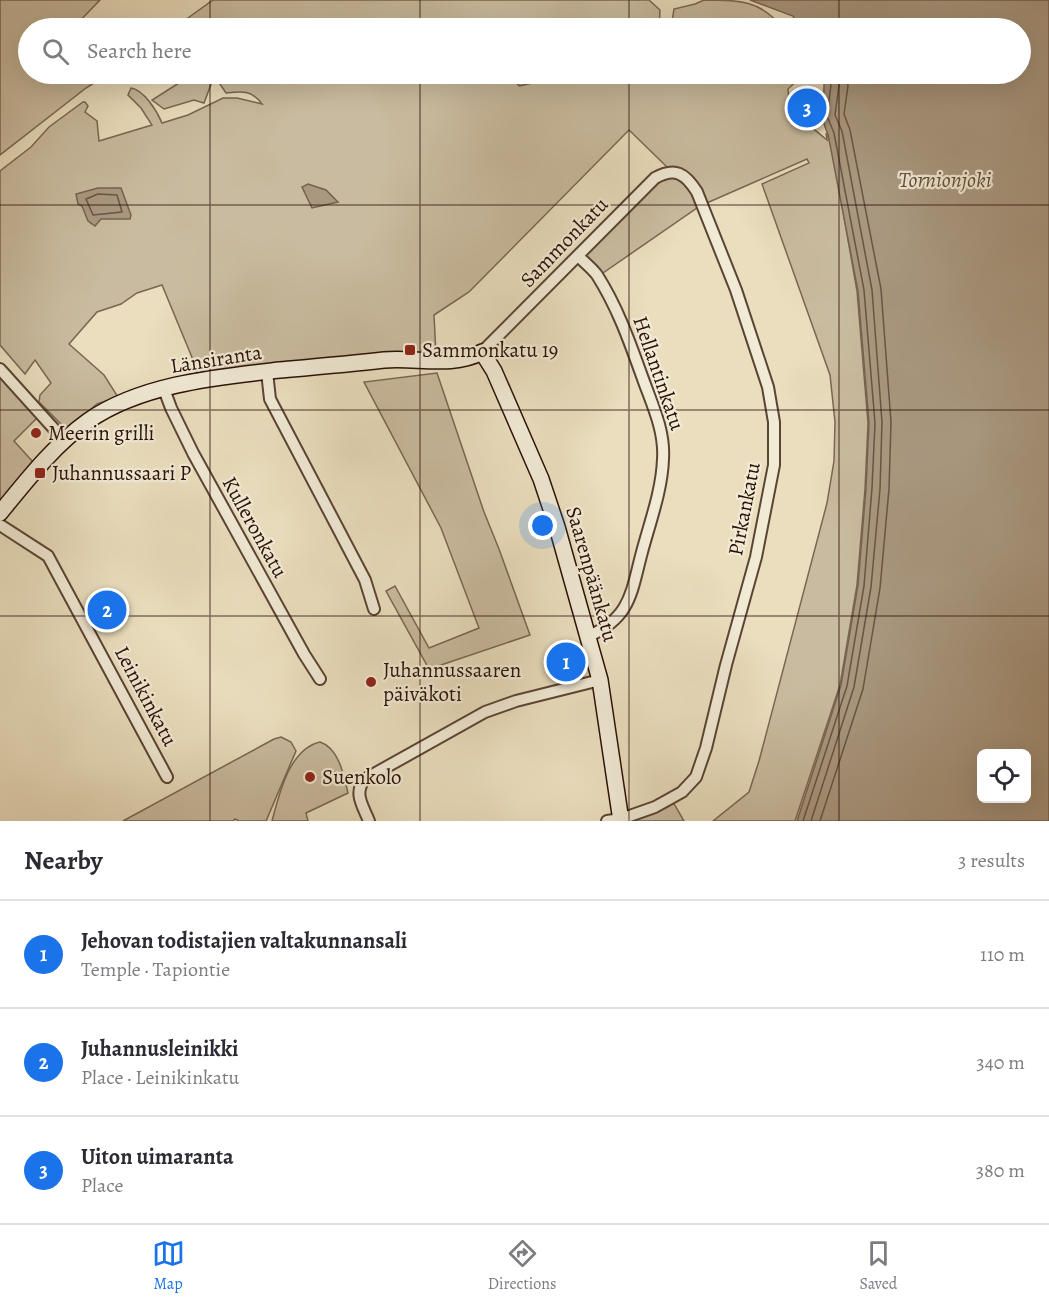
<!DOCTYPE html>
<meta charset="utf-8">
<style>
:root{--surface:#fff;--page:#f2f2f3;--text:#2b2b33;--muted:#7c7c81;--line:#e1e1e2;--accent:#1a73e8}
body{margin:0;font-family:Alegreya,serif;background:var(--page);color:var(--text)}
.controls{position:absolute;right:18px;bottom:18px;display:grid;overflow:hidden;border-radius:9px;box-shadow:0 6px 24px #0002}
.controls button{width:54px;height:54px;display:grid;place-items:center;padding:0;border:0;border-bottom:2px solid var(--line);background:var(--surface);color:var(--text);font:30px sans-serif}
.you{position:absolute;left:543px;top:526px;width:21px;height:21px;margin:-15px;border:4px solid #fff;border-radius:50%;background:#1a73e8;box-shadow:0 0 0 9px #1a73e833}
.badge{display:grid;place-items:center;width:39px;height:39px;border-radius:50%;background:var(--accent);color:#fff;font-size:20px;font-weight:700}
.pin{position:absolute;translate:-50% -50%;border:3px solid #fff;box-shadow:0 2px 6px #0006}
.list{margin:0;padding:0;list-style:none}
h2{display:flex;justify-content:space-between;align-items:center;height:78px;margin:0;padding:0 24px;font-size:26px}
h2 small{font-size:20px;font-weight:400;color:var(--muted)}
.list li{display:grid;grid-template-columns:39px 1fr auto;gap:18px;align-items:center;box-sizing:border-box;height:108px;padding:0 24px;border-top:2px solid var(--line)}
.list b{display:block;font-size:22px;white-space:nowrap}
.list p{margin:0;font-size:20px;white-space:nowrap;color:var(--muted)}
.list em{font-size:20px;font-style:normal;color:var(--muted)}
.icon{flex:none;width:33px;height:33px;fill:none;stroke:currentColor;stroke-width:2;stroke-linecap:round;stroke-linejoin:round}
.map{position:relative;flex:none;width:1049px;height:821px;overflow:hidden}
.search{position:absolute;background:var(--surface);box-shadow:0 6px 24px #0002;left:18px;right:18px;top:18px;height:66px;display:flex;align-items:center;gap:15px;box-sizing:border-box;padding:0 21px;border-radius:33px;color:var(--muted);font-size:22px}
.sheet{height:402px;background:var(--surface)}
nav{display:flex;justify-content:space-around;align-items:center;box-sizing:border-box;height:84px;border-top:2px solid var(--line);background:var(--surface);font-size:16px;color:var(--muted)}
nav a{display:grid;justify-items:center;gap:3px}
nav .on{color:var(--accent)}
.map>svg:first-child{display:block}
.green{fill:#c9bb9f;stroke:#7a6653;stroke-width:1.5}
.water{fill:#a99880;stroke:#766250;stroke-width:1.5;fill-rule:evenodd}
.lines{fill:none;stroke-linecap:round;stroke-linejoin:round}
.shore{stroke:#6a5444;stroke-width:1.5}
.street-casing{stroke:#5a4435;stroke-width:14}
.secondary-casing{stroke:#2a1107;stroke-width:18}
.street{stroke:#f1ead5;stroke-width:10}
.secondary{stroke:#f1ead5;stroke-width:15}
.grid{fill:none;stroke:#2a1107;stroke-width:1.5;stroke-opacity:0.55}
.poi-dot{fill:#8f2418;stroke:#f1ead5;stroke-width:2}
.labels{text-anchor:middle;stroke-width:4.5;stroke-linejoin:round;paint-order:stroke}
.street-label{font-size:21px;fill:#2a1107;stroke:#f1ead5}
.poi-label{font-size:21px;fill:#2a1107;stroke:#f1ead5;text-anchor:start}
.water-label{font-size:22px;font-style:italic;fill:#634e3d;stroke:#f1ead5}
</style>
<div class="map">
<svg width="1049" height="821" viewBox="0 0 1049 821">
<rect width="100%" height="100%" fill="#eadebe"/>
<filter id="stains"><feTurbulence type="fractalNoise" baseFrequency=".00333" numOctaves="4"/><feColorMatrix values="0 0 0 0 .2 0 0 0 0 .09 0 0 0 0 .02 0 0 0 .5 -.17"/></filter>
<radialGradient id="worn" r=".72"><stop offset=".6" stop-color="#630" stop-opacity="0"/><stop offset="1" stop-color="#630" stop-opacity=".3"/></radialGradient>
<!-- green -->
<g class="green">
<polygon points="0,0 100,0 73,28 28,28 28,74 103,74 105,76 86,88 0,155"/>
<polygon points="213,0 649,0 660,10 659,28 174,28"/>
<path d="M704,0C738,0 762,0 782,28H671L674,9L695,4Z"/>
<polygon points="193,74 207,74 213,79 204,103 194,100 164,109 152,100"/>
<path d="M213,74H804L788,89C787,108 812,128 827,140L826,133L831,143L857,291L868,423L865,489L857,585L840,685L795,821H713L749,792L759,761L827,503L834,461L835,422L830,375L762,184L809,163L807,159L700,206L600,275L582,255L667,167L629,130L469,292L434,315L436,355L197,375L196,367L162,285L137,293L121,304L97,312L69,344L104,375L118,397L97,404L67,430L39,402L40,395L51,383L35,360L25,374L0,345V171L31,147L49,127L83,102H85L88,106L85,112L97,121L99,141L152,125L141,108L128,95L131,88C144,90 157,111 162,123L188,115L223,98H237L262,104C252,90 242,91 226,93Z"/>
<polygon points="437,373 484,512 499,549 530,635 429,669 386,591 395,586 429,648 479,628 441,528 364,382"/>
<polygon points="0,374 37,418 14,441 34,463 0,507"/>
<polygon points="281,737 291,742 296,751 266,821 239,821 235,819 233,821 123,821 274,739"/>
<path d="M320,742C339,748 344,776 348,793L306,813L308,821H272C279,795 289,749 320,742Z"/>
<polygon points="669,795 684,821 620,821"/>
</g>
<!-- water -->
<g class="water">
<path d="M750,0H1049V821H797L841,685L858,585L866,488L869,423L858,291L828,134C815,107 828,99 823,74H1020V28H800L793,16ZM982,754H1026V798H982Z"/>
<polygon points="514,74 548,74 541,76 536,82 520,86 518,85"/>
<polygon points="308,184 326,190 338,202 312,208 302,187"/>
<polygon points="98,188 121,188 131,215 130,219 101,219 95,226 88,221 82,206 78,204 76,194"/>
</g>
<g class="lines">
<!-- shore -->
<g class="shore">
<polygon points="98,194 117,195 122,212 93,215 86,199"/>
<polyline points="803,821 847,686 864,586 872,488 875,423 864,290 834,133 827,116 831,85 829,74"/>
<polyline points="811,821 854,687 871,587 880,489 882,422 872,290 842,131 835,115 839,85 837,74"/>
<polyline points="820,821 863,689 880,588 889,489 891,422 881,289 850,130 844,114 848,86 846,74"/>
</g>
<defs>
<g id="street">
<path d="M578,256C584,262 592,268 597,275C618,308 630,343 643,379C652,404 665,431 663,459C662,490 650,522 642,552C631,593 631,617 589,636"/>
<path d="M482,352L655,178C675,167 685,173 697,192L736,290L768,387L774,422V465L756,557L726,665L706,748L696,777L682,792L655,807L621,819L607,821"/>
<polyline points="0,369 64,440"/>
<polyline points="267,372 270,399 365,580 374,609"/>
<polyline points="164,389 171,408 193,453 304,654 320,679"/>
<polyline points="0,525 48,556 167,777"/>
<path d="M369,821C363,806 353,793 365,779L485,712L516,701L600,680"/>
</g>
<path id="secondary" d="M0,513C27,480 53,446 88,421C141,384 217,377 280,370C314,367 349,364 384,360C416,357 452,368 482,352L494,371L541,479L557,527L600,680L621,821"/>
</defs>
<!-- street casing -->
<use href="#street" class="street-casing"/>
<!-- secondary casing -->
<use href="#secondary" class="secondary-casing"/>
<!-- street -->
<use href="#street" class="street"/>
<!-- secondary -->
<use href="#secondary" class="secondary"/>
</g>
<!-- grid -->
<path class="grid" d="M210,0V28M420,0V28M629,0V28M839,0V28M210,74V821M420,74V821M629,74V821M839,74V821M0,205H1049M0,410H1049M0,616H1049"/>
<!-- markers -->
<g class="poi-dot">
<rect x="404" y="344" width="12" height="12" rx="3"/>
<circle cx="36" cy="433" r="6"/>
<rect x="34" y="467" width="12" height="12" rx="3"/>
<circle cx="371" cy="682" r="6"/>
<circle cx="310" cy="777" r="6"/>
</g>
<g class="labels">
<!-- street labels -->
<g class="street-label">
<text transform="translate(564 242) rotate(-46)" y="7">Sammonkatu</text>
<text transform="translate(216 359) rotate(-9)" y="7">Länsiranta</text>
<text transform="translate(659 373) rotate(71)" y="7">Hellantinkatu</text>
<text transform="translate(744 509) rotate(-79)" y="7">Pirkankatu</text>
<text transform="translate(255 527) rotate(61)" y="7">Kulleronkatu</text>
<text transform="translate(592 574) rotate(74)" y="7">Saarenpäänkatu</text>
<text transform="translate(146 696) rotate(62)" y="7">Leinikinkatu</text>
</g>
<!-- poi labels -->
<g class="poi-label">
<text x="422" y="357">Sammonkatu 19</text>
<text x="48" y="440">Meerin grilli</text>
<text x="52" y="480">Juhannussaari P</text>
<text x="383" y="677">Juhannussaaren<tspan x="383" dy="24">päiväkoti</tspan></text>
<text x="322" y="784">Suenkolo</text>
</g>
<!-- water labels -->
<g class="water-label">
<text x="945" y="187">Tornionjoki</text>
</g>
</g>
<rect width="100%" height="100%" filter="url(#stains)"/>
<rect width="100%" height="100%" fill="url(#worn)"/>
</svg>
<div class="controls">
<button><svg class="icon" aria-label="locate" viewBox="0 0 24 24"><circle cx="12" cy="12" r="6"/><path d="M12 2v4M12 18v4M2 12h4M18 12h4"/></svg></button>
</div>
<div class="you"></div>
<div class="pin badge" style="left:566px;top:662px">1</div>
<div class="pin badge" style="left:107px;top:610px">2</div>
<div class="pin badge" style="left:807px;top:108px">3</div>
<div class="search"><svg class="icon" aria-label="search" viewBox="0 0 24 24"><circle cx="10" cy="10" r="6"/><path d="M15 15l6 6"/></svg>Search here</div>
</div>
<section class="sheet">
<h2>Nearby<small>3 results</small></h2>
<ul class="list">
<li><span class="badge">1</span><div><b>Jehovan todistajien valtakunnansali</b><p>Temple · Tapiontie</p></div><em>110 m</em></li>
<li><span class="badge">2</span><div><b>Juhannusleinikki</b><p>Place · Leinikinkatu</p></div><em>340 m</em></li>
<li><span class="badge">3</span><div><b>Uiton uimaranta</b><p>Place</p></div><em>380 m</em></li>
</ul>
</section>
<nav>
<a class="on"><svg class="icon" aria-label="map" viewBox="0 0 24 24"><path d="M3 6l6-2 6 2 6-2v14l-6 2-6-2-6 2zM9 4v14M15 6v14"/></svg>Map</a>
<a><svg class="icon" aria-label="directions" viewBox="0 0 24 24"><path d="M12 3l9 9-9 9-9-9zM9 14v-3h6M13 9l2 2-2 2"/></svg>Directions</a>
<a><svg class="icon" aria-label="saved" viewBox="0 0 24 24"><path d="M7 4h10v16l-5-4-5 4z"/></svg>Saved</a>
</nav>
